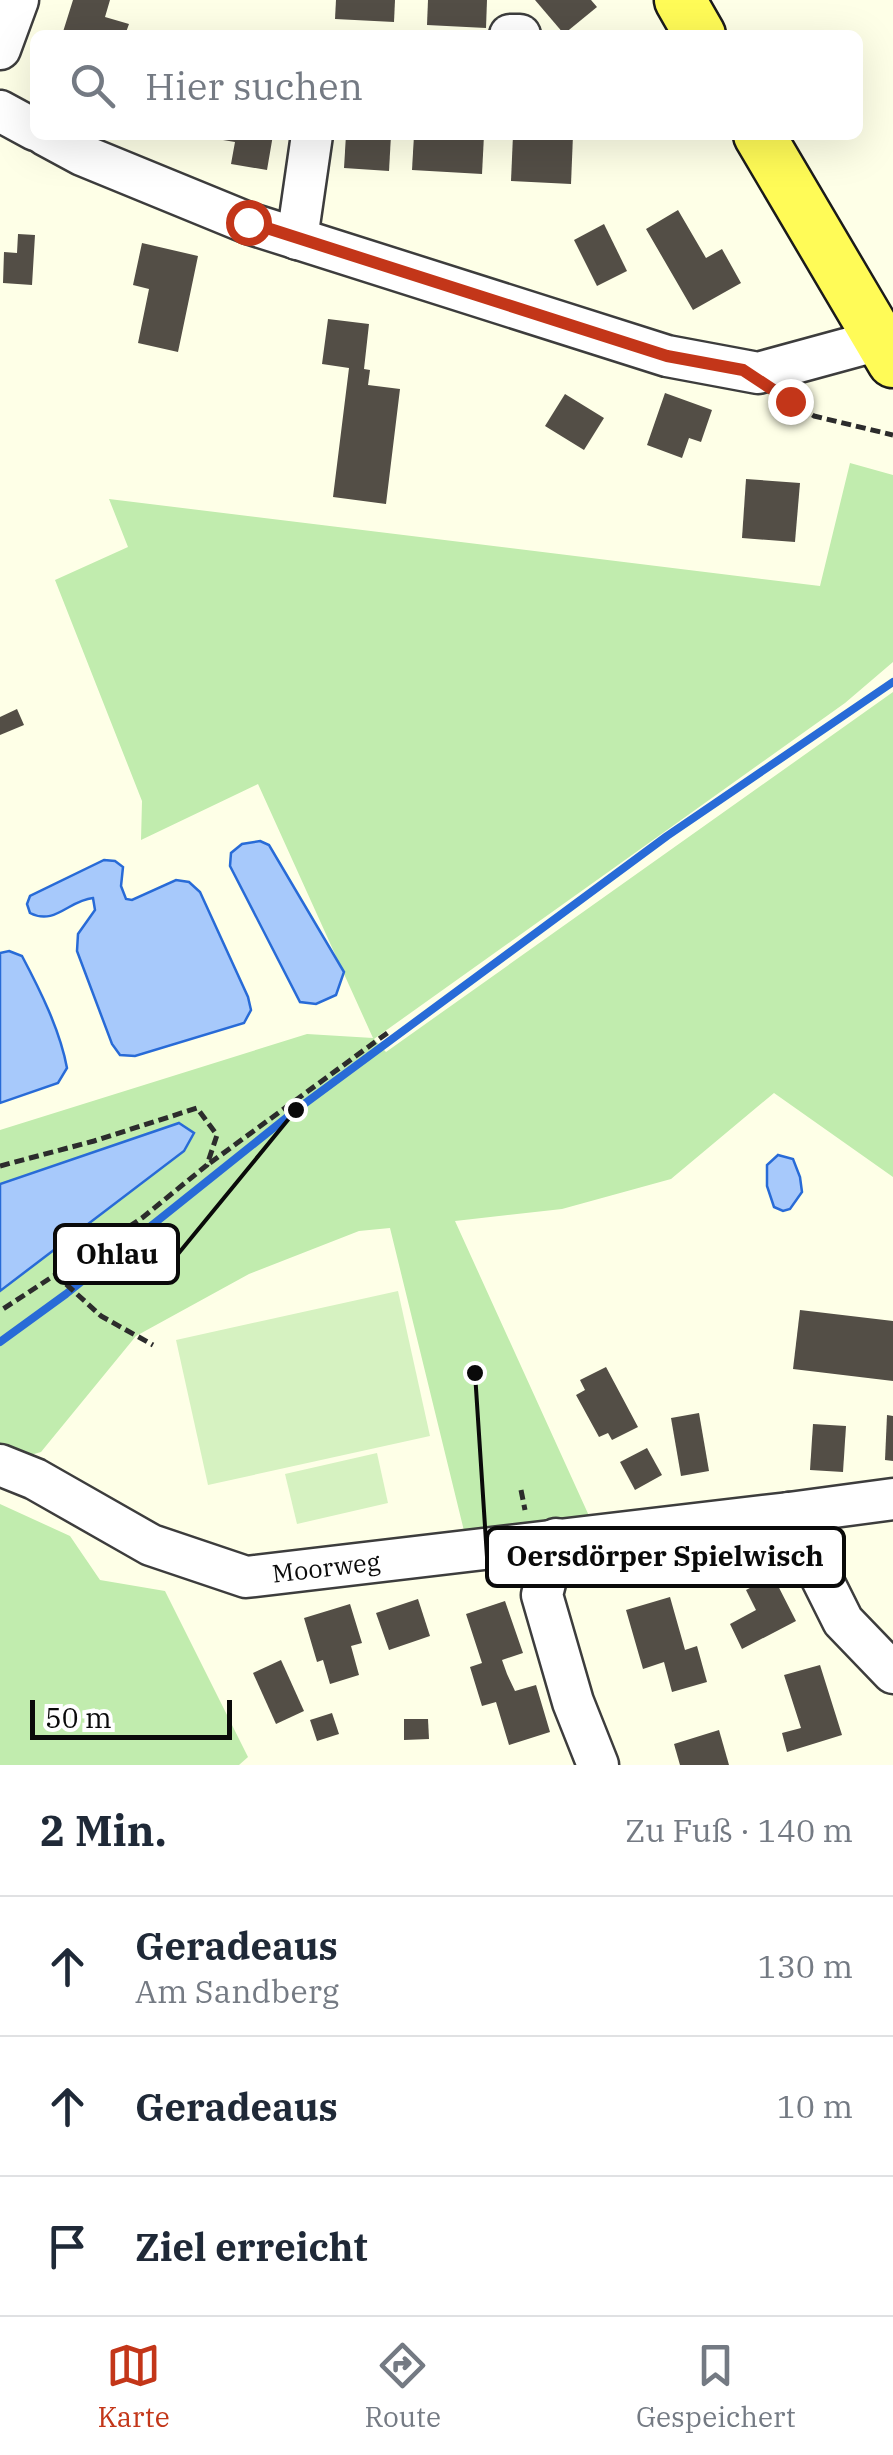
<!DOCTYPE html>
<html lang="de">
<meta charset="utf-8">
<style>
:root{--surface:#fff;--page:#f6f6f7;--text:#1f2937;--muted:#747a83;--line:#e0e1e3;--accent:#c33619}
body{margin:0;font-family:"IBM Plex Serif",serif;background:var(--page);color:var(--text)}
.scale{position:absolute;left:30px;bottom:25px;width:202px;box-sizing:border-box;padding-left:10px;border:5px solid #0a0a0a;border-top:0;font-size:28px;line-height:35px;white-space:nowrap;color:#0a0a0a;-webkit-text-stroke:8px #fff;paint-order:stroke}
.stop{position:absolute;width:30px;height:30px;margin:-22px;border:8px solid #c33619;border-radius:50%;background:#fff}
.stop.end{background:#c33619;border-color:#fff;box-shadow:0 2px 10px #0008}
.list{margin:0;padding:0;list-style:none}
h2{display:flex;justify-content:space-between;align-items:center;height:130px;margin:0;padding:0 40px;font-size:42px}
h2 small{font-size:32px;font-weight:400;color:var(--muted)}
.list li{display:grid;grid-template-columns:65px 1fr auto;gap:30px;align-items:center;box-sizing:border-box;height:140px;padding:0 40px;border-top:2px solid var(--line)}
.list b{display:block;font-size:38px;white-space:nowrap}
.list p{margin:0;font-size:32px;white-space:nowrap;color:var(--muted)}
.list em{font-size:32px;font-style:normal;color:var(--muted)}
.icon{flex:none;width:55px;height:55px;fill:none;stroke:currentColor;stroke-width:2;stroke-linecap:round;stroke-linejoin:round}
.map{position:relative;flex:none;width:893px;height:1765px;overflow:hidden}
.search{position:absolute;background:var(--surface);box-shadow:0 10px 40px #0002;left:30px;right:30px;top:30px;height:110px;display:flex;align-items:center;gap:25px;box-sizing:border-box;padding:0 35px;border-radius:15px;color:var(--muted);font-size:38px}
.sheet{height:550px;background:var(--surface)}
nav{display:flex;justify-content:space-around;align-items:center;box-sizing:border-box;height:140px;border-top:2px solid var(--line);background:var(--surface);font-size:28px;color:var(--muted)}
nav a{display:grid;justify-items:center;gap:5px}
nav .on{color:var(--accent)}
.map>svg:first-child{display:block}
.green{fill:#c1ecae}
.pitch{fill:#d6f2c1}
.water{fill:#a7c9fb;stroke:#286bd7;stroke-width:2.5}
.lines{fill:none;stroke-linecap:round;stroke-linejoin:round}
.stream{stroke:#286bd7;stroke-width:8}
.building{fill:#534e46}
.minor-casing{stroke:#3d3d3d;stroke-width:45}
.major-casing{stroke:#1b1b1b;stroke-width:55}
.path{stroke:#2c2c2c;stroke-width:5;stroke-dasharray:10 5;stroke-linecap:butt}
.minor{stroke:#fff;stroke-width:40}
.major{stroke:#fffb57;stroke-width:50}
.route{stroke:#c33619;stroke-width:12}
.labels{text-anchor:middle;stroke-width:10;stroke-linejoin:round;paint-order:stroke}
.street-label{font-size:25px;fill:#0a0a0a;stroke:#fff}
.leader{fill:none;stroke:#0a0a0a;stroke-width:4}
.callout-dot{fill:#0a0a0a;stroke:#fff;stroke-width:4}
.callout{fill:#fff;stroke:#0a0a0a;stroke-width:4}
.callout-label{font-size:28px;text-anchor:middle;font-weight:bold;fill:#0a0a0a}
</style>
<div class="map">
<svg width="893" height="1765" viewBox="0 0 893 1765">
<rect width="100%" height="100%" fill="#feffe7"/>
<!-- green -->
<g class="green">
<polygon points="850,463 893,475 893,662 845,703 374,1039 386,1052 893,692 893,1177 774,1093 671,1179 562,1209 455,1221 590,1518 466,1539 390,1228 359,1231 249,1274 136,1336 41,1452 27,1456 0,1445 0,1291 183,1151 194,1133 178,1123 0,1184 0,1130 307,1034 373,1038 258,784 141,840 142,801 55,580 128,547 109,499 820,586"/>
<polygon points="0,1504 70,1536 100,1580 165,1591 248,1757 239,1765 0,1765"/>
</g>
<!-- pitch -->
<g class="pitch">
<polygon points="398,1291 430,1436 208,1485 176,1340"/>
<polygon points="377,1453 388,1503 297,1524 285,1474"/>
</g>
<!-- water -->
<g class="water">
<polygon points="260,841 269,845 344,972 336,995 316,1004 300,1002 230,866 231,853 242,844"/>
<path d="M104,860L115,861L123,867L121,886L126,899L132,900L176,880L189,882L200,892L248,997L251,1010L244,1023L135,1056L120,1055L112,1044L77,951L78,934L95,910L93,898C69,900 55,926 30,913L27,904L30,896Z"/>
<path d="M9,951L22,956C40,990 60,1030 67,1068L58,1083L0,1103V953Z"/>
<polygon points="179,1123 194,1133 184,1151 0,1291 0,1184"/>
<polygon points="778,1155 793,1159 800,1177 802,1192 790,1209 783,1211 774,1207 767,1186 767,1165"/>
</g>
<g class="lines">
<!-- stream -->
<polyline class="stream" points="0,1342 66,1294 296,1110 667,836 893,682"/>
</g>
<!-- building -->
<g class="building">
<polygon points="73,0 110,0 105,17 129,24 125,35 62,35"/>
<polygon points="336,0 395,0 394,22 335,19"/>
<polygon points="428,0 487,0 486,28 427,25"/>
<polygon points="535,0 591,0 597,7 564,34"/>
<polygon points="205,135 273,135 267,170 231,164 235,142 205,137"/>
<polygon points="346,135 391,135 389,171 344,168"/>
<polygon points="414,135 484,135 482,174 412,170"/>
<polygon points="513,135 573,135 571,184 511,181"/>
<polygon points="678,210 706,258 722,249 741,283 693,310 646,229"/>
<polygon points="604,224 627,271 597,286 574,240"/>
<polygon points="18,234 35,235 32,285 3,283 4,252 17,253"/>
<polygon points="142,243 198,256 178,352 138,343 149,289 133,285"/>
<polygon points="328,319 369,324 364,369 370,370 368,385 400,389 386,504 333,497 349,368 322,364"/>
<polygon points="665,393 712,410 701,442 689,438 682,458 647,445"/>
<polygon points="565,394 604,418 584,450 545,426"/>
<polygon points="746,479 800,483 795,542 742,538"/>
<polygon points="17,709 24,725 0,735 0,717"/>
<polygon points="800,1310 893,1321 893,1381 793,1369"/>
<polygon points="606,1367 638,1427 612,1440 608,1433 599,1437 576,1395 585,1390 580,1380"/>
<polygon points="699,1413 709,1471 681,1476 671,1418"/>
<polygon points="887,1415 893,1416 893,1461 885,1460"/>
<polygon points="813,1424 846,1426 843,1472 810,1470"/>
<polygon points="647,1448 662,1475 635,1490 620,1462"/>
<polygon points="773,1576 796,1621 742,1649 730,1624 756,1610 746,1590"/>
<polygon points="670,1597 685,1650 697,1646 707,1682 672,1692 664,1662 643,1669 626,1610"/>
<polygon points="418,1599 430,1636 389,1650 376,1613"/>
<polygon points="505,1601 523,1653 502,1660 507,1674 515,1691 536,1685 550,1732 509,1745 496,1702 482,1706 470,1667 482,1663 466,1614"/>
<polygon points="350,1604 362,1643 351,1646 359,1675 330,1684 323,1660 317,1662 304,1618"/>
<polygon points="281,1660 304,1711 276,1724 253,1673"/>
<polygon points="820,1665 842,1735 787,1752 782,1733 801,1728 784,1675"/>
<polygon points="332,1713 339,1734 317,1741 310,1720"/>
<polygon points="404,1719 428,1719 429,1739 404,1740"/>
<polygon points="719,1730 729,1765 680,1765 674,1744"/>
</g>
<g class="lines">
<defs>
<g id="minor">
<polyline points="510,35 520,35"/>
<polyline points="0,49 18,0"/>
<polyline points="0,111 35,130"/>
<polyline points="45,135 82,155 248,223 667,356 758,373 879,340"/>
<polyline points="297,239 312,135"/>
<path id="s1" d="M0,1465L35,1479L151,1545L246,1577L789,1513L893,1499"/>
<polyline points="789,1513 843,1621 893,1673"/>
<polyline points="556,1539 542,1595 573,1702 598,1765"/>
</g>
<g id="major">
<polyline points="680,0 700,35"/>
<polyline points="759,135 893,362"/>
</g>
</defs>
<!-- minor casing -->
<use href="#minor" class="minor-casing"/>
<!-- major casing -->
<use href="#major" class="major-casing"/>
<!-- path -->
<g class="path">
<polyline points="787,399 814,416 893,435"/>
<polyline points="210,1163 390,1031"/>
<polyline points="0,1166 94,1141 197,1108 217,1135 207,1165 142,1218 0,1311"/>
<polyline points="55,1274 101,1316 153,1345"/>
<polyline points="521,1490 525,1510"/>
</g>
<!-- minor -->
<use href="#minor" class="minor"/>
<!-- major -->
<use href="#major" class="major"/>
</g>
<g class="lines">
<!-- route -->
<polyline class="route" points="248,222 667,356 743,370 790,401"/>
</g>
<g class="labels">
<!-- street labels -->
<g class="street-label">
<text dy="9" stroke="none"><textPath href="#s1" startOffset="352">Moorweg</textPath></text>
</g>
</g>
<!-- callouts -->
<path class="leader" d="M296 1110L178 1254M475 1373L487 1557"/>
<g class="callout-dot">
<circle cx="296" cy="1110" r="10"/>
<circle cx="475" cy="1373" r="10"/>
</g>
<g class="callout">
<rect x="55" y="1225" width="123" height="58" rx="10"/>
<rect x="487" y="1528" width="357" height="58" rx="10"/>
</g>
<g class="callout-label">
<text x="117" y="1264">Ohlau</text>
<text x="665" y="1566">Oersdörper Spielwisch</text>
</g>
</svg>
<div class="scale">50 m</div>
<div class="stop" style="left:248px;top:222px"></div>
<div class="stop end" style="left:790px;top:401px"></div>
<div class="search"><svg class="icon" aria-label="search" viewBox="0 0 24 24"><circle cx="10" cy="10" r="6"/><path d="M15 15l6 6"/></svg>Hier suchen</div>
</div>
<section class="sheet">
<h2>2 Min.<small>Zu Fuß · 140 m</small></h2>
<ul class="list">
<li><svg class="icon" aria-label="ahead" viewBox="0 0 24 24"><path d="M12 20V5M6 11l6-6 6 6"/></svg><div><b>Geradeaus</b><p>Am Sandberg</p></div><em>130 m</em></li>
<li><svg class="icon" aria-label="ahead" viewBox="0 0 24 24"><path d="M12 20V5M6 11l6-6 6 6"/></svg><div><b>Geradeaus</b></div><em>10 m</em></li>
<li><svg class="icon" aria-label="arrive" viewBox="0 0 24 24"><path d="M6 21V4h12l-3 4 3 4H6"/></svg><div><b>Ziel erreicht</b></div></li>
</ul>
</section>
<nav>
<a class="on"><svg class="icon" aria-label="map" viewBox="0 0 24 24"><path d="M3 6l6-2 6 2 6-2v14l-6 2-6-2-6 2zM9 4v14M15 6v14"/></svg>Karte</a>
<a><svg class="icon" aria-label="directions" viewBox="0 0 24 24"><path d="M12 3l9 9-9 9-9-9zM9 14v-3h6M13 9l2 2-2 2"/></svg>Route</a>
<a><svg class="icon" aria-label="saved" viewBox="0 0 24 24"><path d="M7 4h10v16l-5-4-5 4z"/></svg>Gespeichert</a>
</nav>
